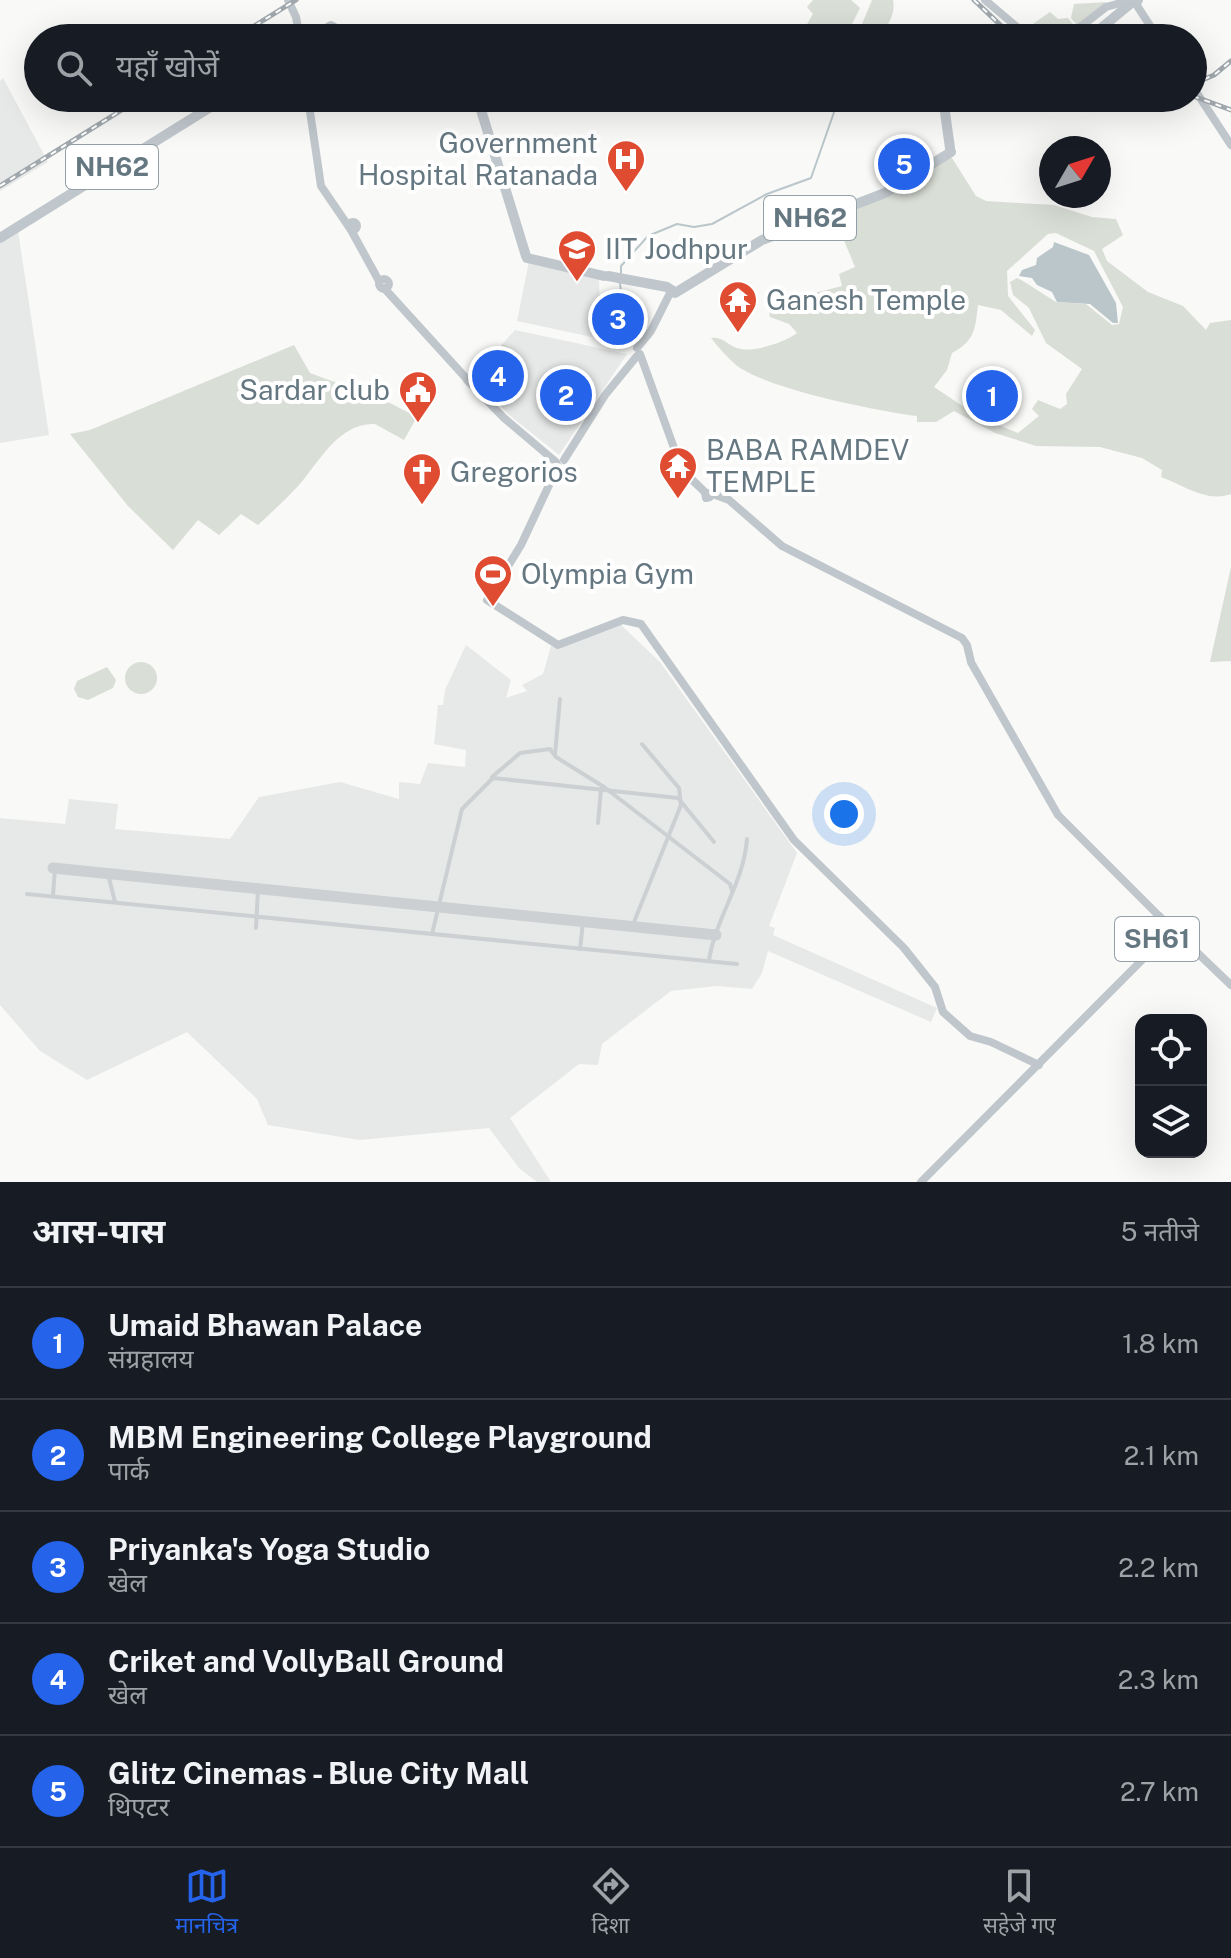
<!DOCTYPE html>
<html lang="hi">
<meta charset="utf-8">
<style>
:root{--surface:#171b24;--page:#20242c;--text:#f1f3f6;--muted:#9ea1a6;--line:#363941;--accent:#2563eb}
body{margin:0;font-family:"Public Sans","Noto Sans Devanagari",sans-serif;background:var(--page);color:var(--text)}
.controls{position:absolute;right:24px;bottom:24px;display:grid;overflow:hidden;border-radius:16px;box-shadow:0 8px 32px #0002}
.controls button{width:72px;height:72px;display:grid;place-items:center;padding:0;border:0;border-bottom:2px solid var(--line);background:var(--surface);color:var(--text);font:40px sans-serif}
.compass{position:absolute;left:1039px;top:136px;width:72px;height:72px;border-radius:50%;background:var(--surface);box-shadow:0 8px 32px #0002;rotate:51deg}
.you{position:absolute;left:844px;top:814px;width:28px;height:28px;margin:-20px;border:6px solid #fff;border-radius:50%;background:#1a73e8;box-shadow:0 0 0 12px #1a73e833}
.badge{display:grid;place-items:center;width:52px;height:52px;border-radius:50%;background:var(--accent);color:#fff;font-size:26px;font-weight:700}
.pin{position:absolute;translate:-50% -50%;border:4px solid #fff;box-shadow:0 2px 8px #0006}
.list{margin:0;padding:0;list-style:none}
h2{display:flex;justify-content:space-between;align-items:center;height:104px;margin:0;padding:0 32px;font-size:34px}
h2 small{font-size:26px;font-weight:400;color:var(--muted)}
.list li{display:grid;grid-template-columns:52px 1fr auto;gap:24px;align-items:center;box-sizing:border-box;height:112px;padding:0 32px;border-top:2px solid var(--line)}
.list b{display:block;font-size:30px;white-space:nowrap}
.list p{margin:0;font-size:26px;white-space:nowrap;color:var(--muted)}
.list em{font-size:26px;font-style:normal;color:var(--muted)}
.icon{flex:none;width:44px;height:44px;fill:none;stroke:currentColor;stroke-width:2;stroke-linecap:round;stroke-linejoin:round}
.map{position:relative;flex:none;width:1231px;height:1182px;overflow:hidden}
.search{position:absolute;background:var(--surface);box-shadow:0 8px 32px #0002;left:24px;right:24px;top:24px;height:88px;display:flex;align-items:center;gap:20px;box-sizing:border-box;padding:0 28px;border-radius:44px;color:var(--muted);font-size:30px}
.sheet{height:664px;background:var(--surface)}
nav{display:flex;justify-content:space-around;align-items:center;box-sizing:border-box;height:112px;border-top:2px solid var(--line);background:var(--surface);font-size:22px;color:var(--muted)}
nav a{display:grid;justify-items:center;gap:4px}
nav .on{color:var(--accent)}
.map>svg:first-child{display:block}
.built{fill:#e7e9e8}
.green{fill:#d9ded6;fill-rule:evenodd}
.water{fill:#bac6ca}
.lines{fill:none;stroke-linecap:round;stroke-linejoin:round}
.stream{stroke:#bac6ca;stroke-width:2}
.taxiway{stroke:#ccd0d2;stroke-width:4}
.runway{stroke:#ccd0d2;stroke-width:11}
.major{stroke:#c0c7cc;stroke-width:8}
.highway{stroke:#c0c7cc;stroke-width:10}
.rail-casing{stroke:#a0a8ad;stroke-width:5}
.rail{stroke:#fff;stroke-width:2;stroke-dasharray:6;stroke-linecap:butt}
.labels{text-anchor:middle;stroke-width:8;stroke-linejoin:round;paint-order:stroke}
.shield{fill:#fff;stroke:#93a0a7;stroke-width:2}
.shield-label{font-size:26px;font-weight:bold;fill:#657781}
.poi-label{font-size:28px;fill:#657781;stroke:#fff;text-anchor:start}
</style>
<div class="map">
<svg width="1231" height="1182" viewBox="0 0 1231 1182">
<rect width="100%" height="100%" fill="#f9f9f7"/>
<!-- built -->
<g class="built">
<polygon points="3,78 48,162 0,191 0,81"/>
<polygon points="18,231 49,435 0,443 0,242"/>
<polygon points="529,261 599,278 601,339 517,321"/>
<polygon points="515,330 627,354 559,455 508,414 474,376"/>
<polygon points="620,624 660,662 797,853 769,926 775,928 773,935 937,1008 931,1022 768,951 762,973 752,989 717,986 671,991 602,1044 598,1065 579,1064 510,1118 551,1182 537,1182 519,1168 489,1128 359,1140 268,1125 257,1099 187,1032 87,1080 40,1051 0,1005 0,818 65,824 69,799 118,804 115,829 230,839 259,797 340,782 399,799 399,782 420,784 428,763 465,767 466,750 434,744 438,705 443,705 445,690 466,645 511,680 506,698 527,691 522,685 543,674 551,646 559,649"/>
</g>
<!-- green -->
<g class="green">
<polygon points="813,0 851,0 860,8 845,38 799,38 813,14 807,7"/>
<path d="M872,0H893C896,13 887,32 874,36L865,32L862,24Z"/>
<polygon points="1107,2 1077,25 1071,18 1074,4"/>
<path d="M1050,12L1058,19L1068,18L1075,27C1058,39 1041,43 1023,31Z"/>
<path d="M948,158H952L976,196L986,201L1054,205L1092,217L1116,219L1123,235L1102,249L1107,261L1148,292L1183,306L1206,330L1210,323L1231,320V494C1206,503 1184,485 1161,477L1162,470L1142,458L1100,447L1036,446L995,433L954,411L936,422H917V416C877,411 767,389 736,365C727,357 718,347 711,338C724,336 728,347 741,349C755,352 786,342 797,333L789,324L770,317L768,305L842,286L839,274L855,267L834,216ZM1056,233L1094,251L1123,307L1119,324L1112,325L1086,304L1056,302L1023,281L1017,278L1010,282L1013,295L1029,308L1046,343L1082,369L1066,394L1067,404L1060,409L1038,400L1032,409L1039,416L1018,433L979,417L934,387L947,370L952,353C976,340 975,328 978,305L1001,310L1032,336L1035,330L1008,296L1007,271L1048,234Z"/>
<polygon points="503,344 516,351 513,360 526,367 502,397 504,409 475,375"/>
<path d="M294,345L310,373L388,402L417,417L404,440L375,424C339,422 319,462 299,485C286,499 272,512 258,525L241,514L219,535L198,520L173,550L128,506L70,434L90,430Z"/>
<polygon points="565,376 583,389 567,413 548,401"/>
<polygon points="1231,567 1231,661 1210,662"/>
<circle cx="141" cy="678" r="16"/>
<polygon points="107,667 116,680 113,688 88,700 78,697 74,689 77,681"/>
</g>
<!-- water -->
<polygon class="water" points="1054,242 1089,255 1116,303 1118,323 1113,323 1090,304 1057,302 1052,292 1037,285 1032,278 1019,276 1022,270 1036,265 1037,258 1053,247"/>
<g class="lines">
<!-- stream -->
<g class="stream">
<polyline points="621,273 621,266 648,236 677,224 694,227 712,224 767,194 811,178 839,98"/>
<polyline points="620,283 624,321"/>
</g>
<!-- taxiway -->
<g class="taxiway">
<polyline points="555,754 560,699"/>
<polyline points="492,777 520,753 550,749 556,757 604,787 730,884 732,891"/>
<polyline points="598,823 601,789"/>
<polyline points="108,874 115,902"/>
<polyline points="27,894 737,964"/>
<polyline points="53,896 55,868"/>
<polyline points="632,927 681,805 679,788 642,744"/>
<polyline points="256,928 258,889"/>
<polyline points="432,934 462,809 493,778 678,798 714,842"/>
<polyline points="580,949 583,922"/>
<path d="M709,960C716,917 744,882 747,839"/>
</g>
<!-- runway -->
<polyline class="runway" points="53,868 716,935"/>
<!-- major -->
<g class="major">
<polyline points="288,0 296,17 300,38"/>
<polyline points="985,0 1030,38"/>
<polyline points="1136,4 1158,38"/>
<polyline points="1066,38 1106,7 1128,1"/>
<polyline points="1193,87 1231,145"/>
<polyline points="308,98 321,186 349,227"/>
<circle cx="353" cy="226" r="4"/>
<polyline points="351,230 379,281"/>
<circle cx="384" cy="284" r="5"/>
<polyline points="384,288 465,377"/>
<polyline points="637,348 651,331 672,289"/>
<polyline points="640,354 682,470 710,497 706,498 705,493"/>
<polyline points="467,380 504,418 556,462"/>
<polyline points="564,460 605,395 637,356"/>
<polyline points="558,466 521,545 487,600 558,645 623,620 641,624 794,840 904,948 935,987 943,1012 970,1036 991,1042 1039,1065"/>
<polyline points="710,493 729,500 782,546 962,638 967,645 971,662"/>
<polyline points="1159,916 1231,985"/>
<path d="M921,1182L1142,960C1155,945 1159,936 1159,916L1058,815L972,664"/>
</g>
<!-- highway -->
<g class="highway">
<polyline points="1136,3 1138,0"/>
<polyline points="303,35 305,38"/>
<polyline points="313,38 331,26 351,38"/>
<polyline points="1089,38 1129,5"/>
<polyline points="471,98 481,110 526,256"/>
<polyline points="943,98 950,148"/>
<polyline points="0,238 225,98"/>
<polyline points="527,258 604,276"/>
<polyline points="608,276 667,287 675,293 762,240 885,193 951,152"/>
</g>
<defs>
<g id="rail">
<polyline points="974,0 1014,38"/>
<polyline points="235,38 296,0"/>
<polyline points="1193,84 1214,75 1231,61"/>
<polyline points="1193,96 1231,110"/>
<polyline points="0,186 141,98"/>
</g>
</defs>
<!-- rail casing -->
<use href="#rail" class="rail-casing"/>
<!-- rail -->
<use href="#rail" class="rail"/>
</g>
<!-- icons -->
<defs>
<symbol id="hospital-pin" viewBox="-11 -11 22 30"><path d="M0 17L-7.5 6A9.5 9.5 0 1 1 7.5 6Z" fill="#df4c31" stroke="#fff"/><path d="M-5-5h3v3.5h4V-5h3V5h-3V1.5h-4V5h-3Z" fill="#fff"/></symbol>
<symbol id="university-pin" viewBox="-11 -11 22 30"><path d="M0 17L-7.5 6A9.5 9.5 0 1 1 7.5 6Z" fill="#df4c31" stroke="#fff"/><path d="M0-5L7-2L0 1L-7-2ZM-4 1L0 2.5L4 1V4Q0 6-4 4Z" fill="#fff"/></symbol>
<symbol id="temple-pin" viewBox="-11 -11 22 30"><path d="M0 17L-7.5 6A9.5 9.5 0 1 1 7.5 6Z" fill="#df4c31" stroke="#fff"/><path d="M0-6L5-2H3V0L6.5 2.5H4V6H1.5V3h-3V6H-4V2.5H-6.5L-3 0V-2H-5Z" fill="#fff"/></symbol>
<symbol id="civic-pin" viewBox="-11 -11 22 30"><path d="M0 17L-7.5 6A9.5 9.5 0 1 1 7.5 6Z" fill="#df4c31" stroke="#fff"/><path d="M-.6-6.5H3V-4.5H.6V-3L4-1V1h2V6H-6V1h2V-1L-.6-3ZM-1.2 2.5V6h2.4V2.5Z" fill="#fff"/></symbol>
<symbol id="church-pin" viewBox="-11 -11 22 30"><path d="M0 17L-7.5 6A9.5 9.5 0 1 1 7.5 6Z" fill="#df4c31" stroke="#fff"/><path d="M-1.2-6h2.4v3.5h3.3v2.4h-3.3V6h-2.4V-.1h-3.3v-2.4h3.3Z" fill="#fff"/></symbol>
<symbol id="stadium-pin" viewBox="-11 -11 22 30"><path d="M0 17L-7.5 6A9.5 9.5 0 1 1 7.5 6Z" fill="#df4c31" stroke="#fff"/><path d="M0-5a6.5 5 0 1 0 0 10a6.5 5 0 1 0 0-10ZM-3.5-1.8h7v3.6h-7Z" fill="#fff"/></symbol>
</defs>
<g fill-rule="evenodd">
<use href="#hospital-pin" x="604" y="137" width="44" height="60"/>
<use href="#university-pin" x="555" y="227" width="44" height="60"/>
<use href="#temple-pin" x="716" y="278" width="44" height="60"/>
<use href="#civic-pin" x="396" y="368" width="44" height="60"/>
<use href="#temple-pin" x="656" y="444" width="44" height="60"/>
<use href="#church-pin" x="400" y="450" width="44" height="60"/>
<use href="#stadium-pin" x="471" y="552" width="44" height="60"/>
</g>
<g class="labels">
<!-- shield labels -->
<g class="shield">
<rect x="66" y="145" width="92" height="44" rx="6"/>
<rect x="764" y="196" width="92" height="44" rx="6"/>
<rect x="1115" y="917" width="84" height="44" rx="6"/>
</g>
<g class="shield-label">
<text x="112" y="176">NH62</text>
<text x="810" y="227">NH62</text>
<text x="1157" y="948">SH61</text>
</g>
<!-- poi labels -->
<g class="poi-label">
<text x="598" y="153" text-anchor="end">Government<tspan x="598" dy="32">Hospital Ratanada</tspan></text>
<text x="605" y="259">IIT Jodhpur</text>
<text x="766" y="310">Ganesh Temple</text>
<text x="390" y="400" text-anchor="end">Sardar club</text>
<text x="706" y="460">BABA RAMDEV<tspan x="706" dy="32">TEMPLE</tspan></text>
<text x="450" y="482">Gregorios</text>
<text x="521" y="584">Olympia Gym</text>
</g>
</g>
</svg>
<div class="controls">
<button><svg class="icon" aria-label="locate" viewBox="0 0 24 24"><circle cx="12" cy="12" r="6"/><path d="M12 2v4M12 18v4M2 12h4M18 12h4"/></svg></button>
<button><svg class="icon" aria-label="layers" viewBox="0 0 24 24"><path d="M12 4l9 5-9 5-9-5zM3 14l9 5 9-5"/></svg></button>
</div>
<svg class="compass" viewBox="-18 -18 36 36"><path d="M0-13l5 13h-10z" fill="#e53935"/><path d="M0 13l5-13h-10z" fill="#9ea1a6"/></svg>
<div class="you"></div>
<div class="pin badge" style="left:992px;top:396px">1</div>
<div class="pin badge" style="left:566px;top:395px">2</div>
<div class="pin badge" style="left:618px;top:319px">3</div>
<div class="pin badge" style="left:498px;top:376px">4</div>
<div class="pin badge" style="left:904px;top:164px">5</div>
<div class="search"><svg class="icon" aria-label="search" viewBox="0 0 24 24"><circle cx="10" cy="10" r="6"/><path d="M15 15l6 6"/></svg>यहाँ खोजें</div>
</div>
<section class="sheet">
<h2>आस-पास<small>5 नतीजे</small></h2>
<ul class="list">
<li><span class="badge">1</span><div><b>Umaid Bhawan Palace</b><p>संग्रहालय</p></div><em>1.8 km</em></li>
<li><span class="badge">2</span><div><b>MBM Engineering College Playground</b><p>पार्क</p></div><em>2.1 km</em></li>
<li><span class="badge">3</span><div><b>Priyanka's Yoga Studio</b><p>खेल</p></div><em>2.2 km</em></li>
<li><span class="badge">4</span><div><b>Criket and VollyBall Ground</b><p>खेल</p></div><em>2.3 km</em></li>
<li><span class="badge">5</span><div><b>Glitz Cinemas - Blue City Mall</b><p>थिएटर</p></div><em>2.7 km</em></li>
</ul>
</section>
<nav>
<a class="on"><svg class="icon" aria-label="map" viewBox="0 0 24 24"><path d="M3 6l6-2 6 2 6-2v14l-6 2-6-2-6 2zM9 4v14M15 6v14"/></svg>मानचित्र</a>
<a><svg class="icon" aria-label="directions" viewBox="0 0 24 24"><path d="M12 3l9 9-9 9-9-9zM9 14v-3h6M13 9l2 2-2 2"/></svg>दिशा</a>
<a><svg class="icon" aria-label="saved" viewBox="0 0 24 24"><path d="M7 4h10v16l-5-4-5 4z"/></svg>सहेजे गए</a>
</nav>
